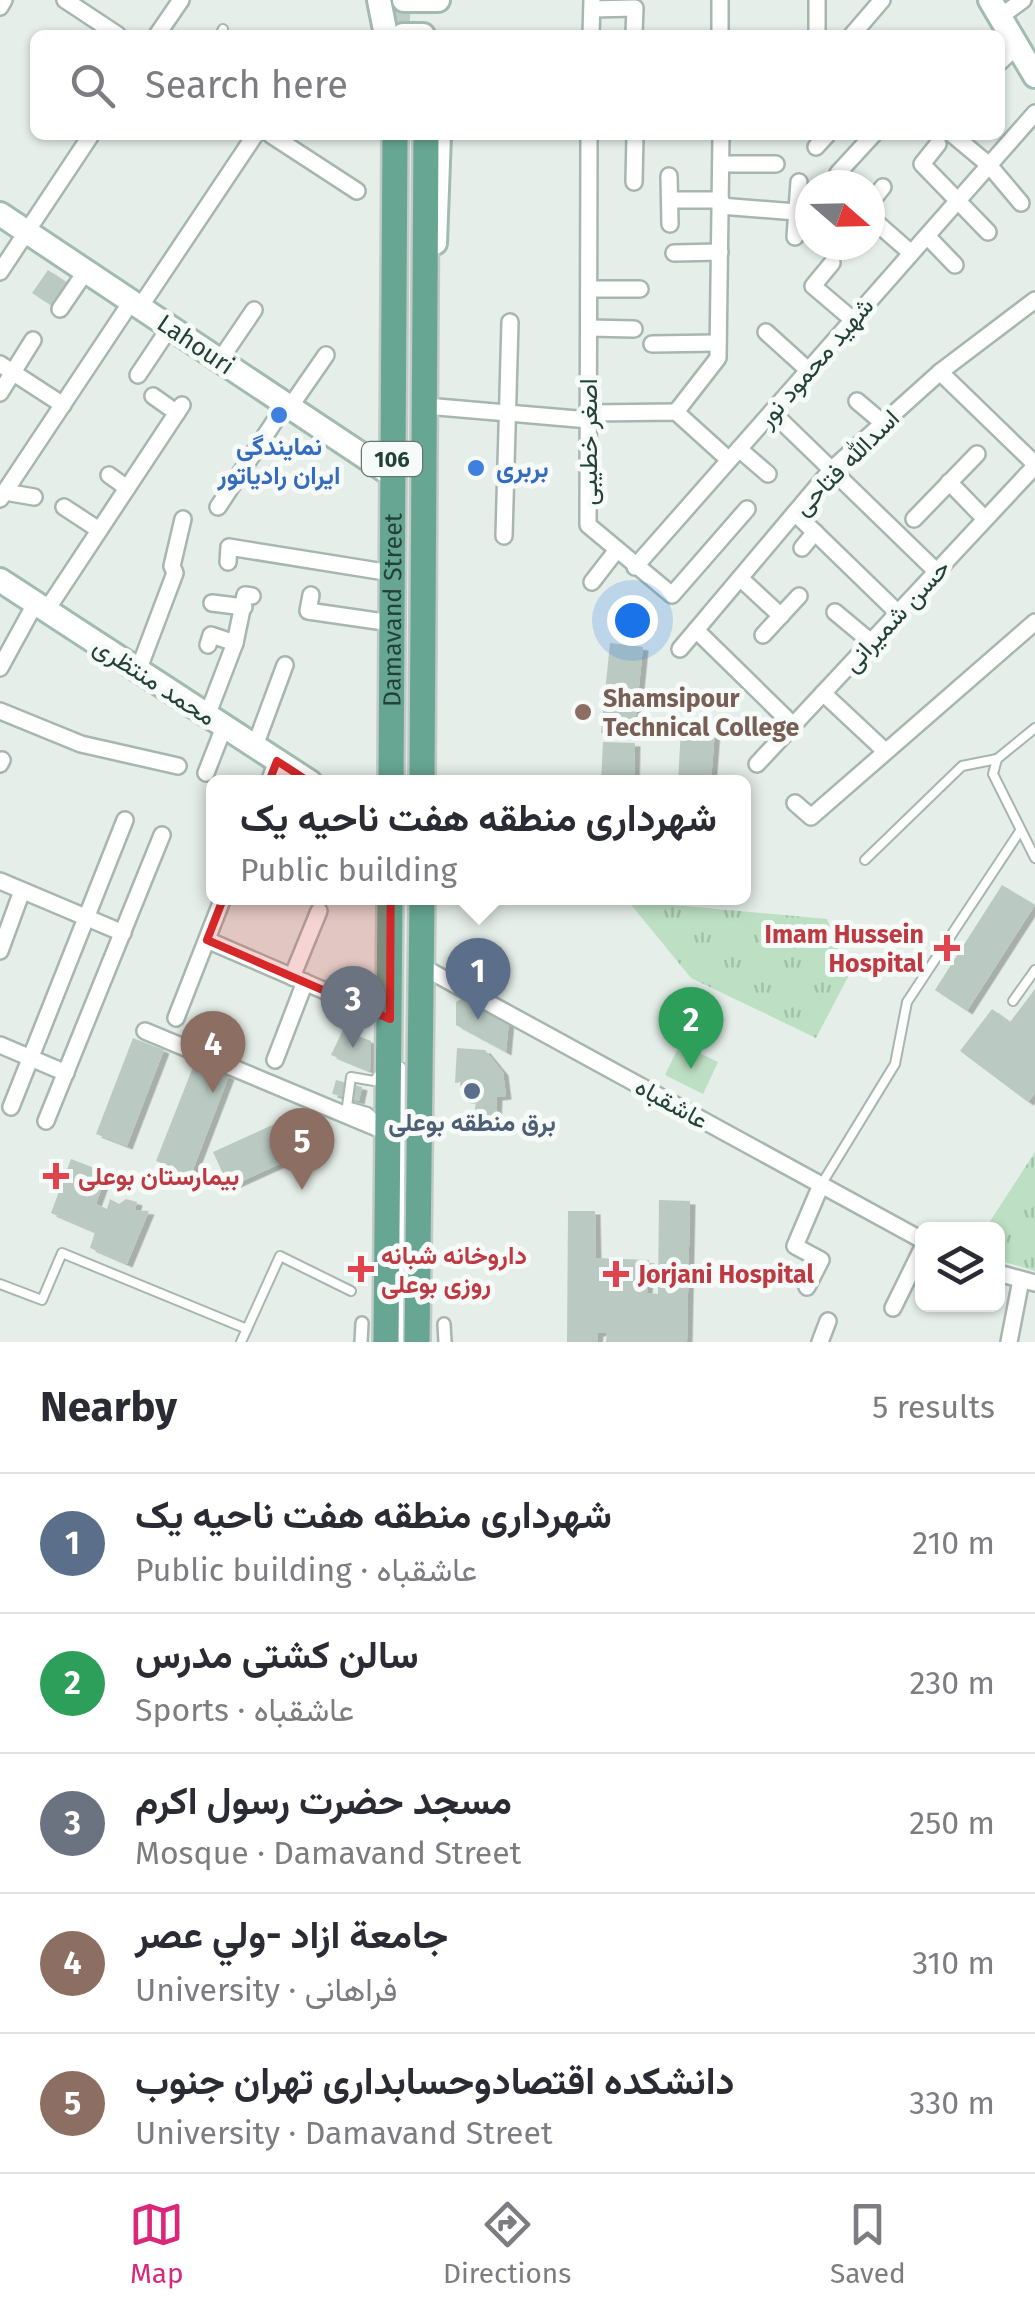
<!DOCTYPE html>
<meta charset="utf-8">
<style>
:root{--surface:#fff;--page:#f7f7f7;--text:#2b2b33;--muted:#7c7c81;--line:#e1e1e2;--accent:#db2777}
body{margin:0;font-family:"Fira Sans",Vazirmatn,sans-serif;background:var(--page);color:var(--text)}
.controls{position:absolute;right:30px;bottom:30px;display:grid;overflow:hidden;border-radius:15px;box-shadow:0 2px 8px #0004}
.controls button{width:90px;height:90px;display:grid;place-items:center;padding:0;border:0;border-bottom:2px solid var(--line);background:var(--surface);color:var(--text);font:50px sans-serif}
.compass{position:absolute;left:795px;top:170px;width:90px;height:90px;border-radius:50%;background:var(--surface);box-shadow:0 2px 8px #0004;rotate:110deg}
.you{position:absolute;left:632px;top:620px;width:35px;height:35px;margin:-25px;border:8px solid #fff;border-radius:50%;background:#1a73e8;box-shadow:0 0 0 15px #1a73e833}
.badge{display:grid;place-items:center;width:65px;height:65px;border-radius:50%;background:var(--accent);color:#fff;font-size:32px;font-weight:700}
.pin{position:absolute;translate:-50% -82px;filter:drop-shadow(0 2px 5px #0008)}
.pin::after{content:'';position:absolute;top:52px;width:35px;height:30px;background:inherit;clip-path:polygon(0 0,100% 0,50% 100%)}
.popup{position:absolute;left:206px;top:775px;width:545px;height:130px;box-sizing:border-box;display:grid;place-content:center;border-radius:15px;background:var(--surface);filter:drop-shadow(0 2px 8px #0005);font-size:32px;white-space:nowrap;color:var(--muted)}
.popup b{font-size:38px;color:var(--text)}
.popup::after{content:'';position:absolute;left:50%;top:100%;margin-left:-20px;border:20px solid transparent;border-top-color:var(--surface)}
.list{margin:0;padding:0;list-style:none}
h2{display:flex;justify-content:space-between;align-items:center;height:130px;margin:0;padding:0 40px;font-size:42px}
h2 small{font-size:32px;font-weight:400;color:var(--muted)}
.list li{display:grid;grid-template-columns:65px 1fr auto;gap:30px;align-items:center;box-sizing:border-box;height:140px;padding:0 40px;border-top:2px solid var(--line)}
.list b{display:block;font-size:38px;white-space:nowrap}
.list p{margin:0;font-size:32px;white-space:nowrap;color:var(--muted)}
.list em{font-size:32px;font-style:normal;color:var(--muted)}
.icon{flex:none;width:55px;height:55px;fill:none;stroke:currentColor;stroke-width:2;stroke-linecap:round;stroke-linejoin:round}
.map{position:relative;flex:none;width:1035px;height:1342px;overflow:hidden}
.search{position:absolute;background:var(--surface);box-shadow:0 2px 8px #0004;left:30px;right:30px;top:30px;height:110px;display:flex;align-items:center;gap:25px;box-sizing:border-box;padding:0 35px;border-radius:15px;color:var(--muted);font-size:38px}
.sheet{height:830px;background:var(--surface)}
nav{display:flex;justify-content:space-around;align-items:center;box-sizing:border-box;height:140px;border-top:2px solid var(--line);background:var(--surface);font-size:28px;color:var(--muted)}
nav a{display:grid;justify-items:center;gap:5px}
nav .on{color:var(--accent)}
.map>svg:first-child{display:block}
.park{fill:url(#park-tufts)}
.pitch{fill:#bde0c4}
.building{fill:#bacac2;filter:url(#shadow)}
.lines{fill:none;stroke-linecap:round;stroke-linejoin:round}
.primary-tunnel{stroke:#beccc5;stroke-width:25;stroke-dasharray:25 12;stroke-linecap:butt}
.service-casing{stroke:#a7b7b0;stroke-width:12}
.pedestrian-casing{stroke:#a7b7b0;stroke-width:16}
.minor-casing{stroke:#a7b7b0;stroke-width:20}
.secondary-casing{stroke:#a2bbb1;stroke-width:28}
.primary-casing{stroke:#c1cac7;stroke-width:30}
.service{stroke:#fff;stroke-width:8}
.pedestrian{stroke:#fff;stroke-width:11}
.minor{stroke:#fff;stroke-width:15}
.secondary{stroke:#fff;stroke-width:22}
.primary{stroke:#67a692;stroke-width:25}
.marked{fill:#d62828;fill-opacity:0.2;stroke:#d62828;stroke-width:8;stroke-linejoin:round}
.shop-dot{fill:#3f7fe0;stroke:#f6faf8;stroke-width:4}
.education-dot{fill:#8d6e63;stroke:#f6faf8;stroke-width:4}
.health-dot{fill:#e0444e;stroke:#f6faf8;stroke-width:4}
.service-dot{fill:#5c6f8a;stroke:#f6faf8;stroke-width:4}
.labels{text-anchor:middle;stroke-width:10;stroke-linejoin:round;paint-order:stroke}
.shield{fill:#f6faf8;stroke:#627971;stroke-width:2.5}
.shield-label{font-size:22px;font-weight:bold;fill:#234237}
.street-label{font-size:25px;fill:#234237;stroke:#f6faf8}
.shop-label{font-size:25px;font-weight:bold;fill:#366cbe;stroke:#f6faf8}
.education-label{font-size:25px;font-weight:bold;fill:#785e54;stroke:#f6faf8;text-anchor:start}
.health-label{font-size:25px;font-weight:bold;fill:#be3a42;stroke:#f6faf8;text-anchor:start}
.service-label{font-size:25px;font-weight:bold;fill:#4e5e75;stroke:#f6faf8}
</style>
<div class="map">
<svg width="1035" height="1342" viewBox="0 0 1035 1342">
<defs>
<pattern id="park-tufts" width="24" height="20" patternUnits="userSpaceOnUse" patternTransform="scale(2.5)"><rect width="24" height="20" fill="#bde0c4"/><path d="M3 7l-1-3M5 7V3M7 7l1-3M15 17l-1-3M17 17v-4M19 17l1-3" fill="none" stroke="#a2c1a9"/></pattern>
<filter id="shadow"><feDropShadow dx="5.5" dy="3.5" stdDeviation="0" flood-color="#0004"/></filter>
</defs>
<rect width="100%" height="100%" fill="#e5eee9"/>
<!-- park -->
<g class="park">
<polygon points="628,901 827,919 848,977 816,1038 691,978"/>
<polygon points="1035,1152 1035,1271 998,1260 998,1230 985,1229"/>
</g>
<!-- pitch -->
<polygon class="pitch" points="680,1044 718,1062 703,1094 665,1075"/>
<!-- building -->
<g class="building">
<polygon points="48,270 72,286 57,309 32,293"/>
<polygon points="610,643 643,647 634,736 601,733"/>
<polygon points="681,728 715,730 711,782 678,782"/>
<polygon points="603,742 635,743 634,782 601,782"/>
<polygon points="1002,885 1035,905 967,1011 935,990"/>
<polygon points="1035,989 1035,1093 1028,1102 960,1051 992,1009 1010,1022"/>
<polygon points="463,998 509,1020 506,1052 456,1025 456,1002"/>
<polygon points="343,1030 371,1041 370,1071 331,1055"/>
<polygon points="133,1038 164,1050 127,1146 96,1134"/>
<polygon points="457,1048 485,1050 503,1072 506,1096 497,1097 496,1120 474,1117 476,1101 463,1099 463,1082 455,1083"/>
<polygon points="195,1062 229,1076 191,1175 156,1161"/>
<polygon points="336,1080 362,1087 359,1101 332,1094"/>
<polygon points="299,1113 315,1148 229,1187 213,1152"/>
<polygon points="71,1159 107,1173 96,1204 107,1209 110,1199 119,1204 126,1199 137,1202 135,1210 149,1211 127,1264 90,1248 95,1232 51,1213"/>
<polygon points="659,1200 690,1201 687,1342 606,1342 607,1332 598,1333 597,1342 567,1342 568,1211 595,1211 596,1258 649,1260 647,1293 658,1294"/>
</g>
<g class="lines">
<!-- primary-tunnel -->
<polyline class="primary-tunnel" points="397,35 398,0"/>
<defs>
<g id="service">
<polyline points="220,35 223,29"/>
<polyline points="1035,728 997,759 993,774 1035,858"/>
<polyline points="865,860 962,766 997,759"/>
<polyline points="1013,1001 1035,970"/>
<polyline points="380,1124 368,1112 347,1106 351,1077 374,1081 381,1072"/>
<polyline points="821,1185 895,1064 907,1002 1020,831"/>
<polyline points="0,1284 42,1300 62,1253 247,1329"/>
<polyline points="241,1342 280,1256 351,1291"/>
<polyline points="399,1342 401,1067"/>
</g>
<g id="pedestrian">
<polyline points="444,1324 445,1342"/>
<polyline points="361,1342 362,1323"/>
</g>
<g id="minor">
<polyline points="65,0 118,35"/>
<polyline points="720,0 720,35"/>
<polyline points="0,7 4,0"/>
<polyline points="592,9 635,8 634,33"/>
<polyline points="1000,17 1023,0"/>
<polyline points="157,35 181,0"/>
<polyline points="591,35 592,0"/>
<polyline points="817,35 817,0"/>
<polyline points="852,35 882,0"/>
<polyline points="1000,62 1017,46"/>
<polyline points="271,135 357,191"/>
<polyline points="589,135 588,525 672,595 747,509"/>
<polyline points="953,135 989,165 1021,203"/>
<polyline points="938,144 922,164 988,232"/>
<polyline points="816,147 827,135"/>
<polyline points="721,164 776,164"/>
<polyline points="838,173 873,135"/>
<polyline points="669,176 670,224"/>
<polyline points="634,182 635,135"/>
<polyline points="670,200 721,200"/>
<polyline points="870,203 883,187"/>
<polyline points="720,206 796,212"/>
<polyline points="870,217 911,253"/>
<polyline points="927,236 955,265"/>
<polyline points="795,237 799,182"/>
<polyline points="674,253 720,252"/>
<polyline points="832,263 813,286 853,320"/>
<polyline points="0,272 91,135"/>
<polyline points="589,289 640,289"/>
<polyline points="140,307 255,135"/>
<polyline points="60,309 86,271"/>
<polyline points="589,328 634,329"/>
<polyline points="766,332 808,370"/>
<polyline points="652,344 718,343"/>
<polyline points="220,360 254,310"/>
<polyline points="0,364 63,405"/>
<polyline points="940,372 1035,464"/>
<polyline points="138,375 170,327"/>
<polyline points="0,393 33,340"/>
<polyline points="153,396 177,413"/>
<polyline points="857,401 883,423"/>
<polyline points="426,406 589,420"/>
<polyline points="290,407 326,355"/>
<polyline points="676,412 718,358 721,135"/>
<polyline points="772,412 937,572"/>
<polyline points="589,413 676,412 729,460"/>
<polyline points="739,449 768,474"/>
<polyline points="109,475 127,488"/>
<polyline points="949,482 985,519"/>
<polyline points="5,492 34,497"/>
<polyline points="0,499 131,302"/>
<polyline points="64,507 99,530"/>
<polyline points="218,507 286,404"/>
<polyline points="795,513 898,613"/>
<polyline points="914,519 977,454"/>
<polyline points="504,536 510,322"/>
<polyline points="802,548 815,532"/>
<polyline points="228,562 229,547 391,573"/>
<polyline points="635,567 1035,113"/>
<polyline points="740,578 781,616"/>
<polyline points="592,582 616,551"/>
<polyline points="311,595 308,611 391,623"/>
<polyline points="212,603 244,607"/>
<polyline points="46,611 182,405"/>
<polyline points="835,612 871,642"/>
<polyline points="696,630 793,725"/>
<polyline points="763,635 799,596"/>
<polyline points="208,645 211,635 235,643"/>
<polyline points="680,649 831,470 940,372 1035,300"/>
<polyline points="0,668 35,604"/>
<polyline points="138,671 175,573 172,566 183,519"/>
<polyline points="823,693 885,751"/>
<polyline points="0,711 81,744 178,766"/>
<polyline points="207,716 235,643 245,595 252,596"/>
<polyline points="255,746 285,665"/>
<polyline points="0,764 2,760"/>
<polyline points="757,764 1035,466"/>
<polyline points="206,773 224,727"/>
<polyline points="269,782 277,761"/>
<polyline points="795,803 811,817 1035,622"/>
<polyline points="0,881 123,933"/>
<polyline points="207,940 390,1019"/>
<polyline points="0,951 22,891"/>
<polyline points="421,966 922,1240"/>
<polyline points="292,977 319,911"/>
<polyline points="176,1018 223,898"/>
<polyline points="145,1031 389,1133"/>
<polyline points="0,1045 66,1073"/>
<polyline points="275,1060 305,982"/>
<polyline points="11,1107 125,820"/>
<polyline points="46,1121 162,835"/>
<polyline points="998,1273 1035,1283"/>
<polyline points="807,1287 821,1260 795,1246 821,1185"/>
<polyline points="893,1308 922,1249"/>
<polyline points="820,1342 828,1321"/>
<polyline points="1009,1342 1021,1280"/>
</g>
<g id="secondary">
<polyline points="379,0 386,35"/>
<polyline points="404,0 438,0"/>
<polyline points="990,0 1035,76"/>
<polyline points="403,35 423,35"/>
<polyline points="0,214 392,475"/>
<polyline points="435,243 439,135"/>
<polyline points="0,580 310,782"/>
</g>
<g id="primary">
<path id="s1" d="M391,782L395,135"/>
<polyline points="422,782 426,135"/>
<polyline points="386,1342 390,898"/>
<polyline points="417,1342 422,898"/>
</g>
</defs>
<!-- service casing -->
<use href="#service" class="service-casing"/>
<!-- pedestrian casing -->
<use href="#pedestrian" class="pedestrian-casing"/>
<!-- minor casing -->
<use href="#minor" class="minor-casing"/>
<!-- secondary casing -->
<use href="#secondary" class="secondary-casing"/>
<!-- primary casing -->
<use href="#primary" class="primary-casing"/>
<!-- service -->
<use href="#service" class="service"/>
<!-- pedestrian -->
<use href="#pedestrian" class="pedestrian"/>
<!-- minor -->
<use href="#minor" class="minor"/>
<!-- secondary -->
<use href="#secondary" class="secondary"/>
<!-- primary -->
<use href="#primary" class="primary"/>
</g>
<!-- marked area -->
<path class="marked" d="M277,761L391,835L390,1019L207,940Z"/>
<!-- markers -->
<g class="shop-dot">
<circle cx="279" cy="415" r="10"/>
<circle cx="476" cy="468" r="10"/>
</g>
<circle class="education-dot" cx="583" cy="712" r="10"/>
<g class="health-dot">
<path d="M942 933h10v10h10v10h-10v10h-10v-10h-10v-10h10z"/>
<path d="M51 1161h10v10h10v10h-10v10h-10v-10h-10v-10h10z"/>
<path d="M356 1254h10v10h10v10h-10v10h-10v-10h-10v-10h10z"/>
<path d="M611 1259h10v10h10v10h-10v10h-10v-10h-10v-10h10z"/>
</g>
<circle class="service-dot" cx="472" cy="1091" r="10"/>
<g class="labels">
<!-- shield labels -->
<rect class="shield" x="362" y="442" width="60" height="34" rx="8"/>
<g class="shield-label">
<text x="392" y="467">106</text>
</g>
<!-- street labels -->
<g class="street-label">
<text transform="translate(196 344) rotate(34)" y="9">Lahouri</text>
<text transform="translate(815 362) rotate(-49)" y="9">شهید محمود نور</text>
<text transform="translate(588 442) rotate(-90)" y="9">اصغر خطیبی</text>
<text transform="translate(846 462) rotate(-45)" y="9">اسدالله فتاحی</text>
<text dy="9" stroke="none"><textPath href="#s1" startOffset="172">Damavand Street</textPath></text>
<text transform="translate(896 615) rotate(-47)" y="9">حسن شمیرانی</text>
<text transform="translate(155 681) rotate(33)" y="9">محمد منتظری</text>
<text transform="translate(672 1103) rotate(29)" y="9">عاشقباه</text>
</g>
<!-- shop labels -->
<g class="shop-label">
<text x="279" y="455">نمایندگی<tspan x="279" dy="29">ایران رادیاتور</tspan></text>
<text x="496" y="477" text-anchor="start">بربری</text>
</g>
<!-- education labels -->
<g class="education-label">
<text x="603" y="707">Shamsipour<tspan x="603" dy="29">Technical College</tspan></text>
</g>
<!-- health labels -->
<g class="health-label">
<text x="924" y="943" text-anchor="end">Imam Hussein<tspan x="924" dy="29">Hospital</tspan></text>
<text x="78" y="1185">بیمارستان بوعلی</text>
<text x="381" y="1264">داروخانه شبانه<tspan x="381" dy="29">روزی بوعلی</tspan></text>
<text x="638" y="1283">Jorjani Hospital</text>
</g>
<!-- service labels -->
<g class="service-label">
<text x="472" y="1131">برق منطقه بوعلی</text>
</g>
</g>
</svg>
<div class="controls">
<button><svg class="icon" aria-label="layers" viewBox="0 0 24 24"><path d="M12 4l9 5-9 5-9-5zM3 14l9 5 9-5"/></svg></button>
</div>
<svg class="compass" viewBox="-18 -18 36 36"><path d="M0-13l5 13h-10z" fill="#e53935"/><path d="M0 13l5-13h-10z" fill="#7c7c81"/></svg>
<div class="you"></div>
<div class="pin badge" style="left:478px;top:1020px;background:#5c6f8a">1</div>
<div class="popup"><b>شهرداری منطقه هفت ناحیه یک</b>Public building</div>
<div class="pin badge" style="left:691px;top:1069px;background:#2e9e5b">2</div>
<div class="pin badge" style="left:353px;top:1048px;background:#6b7280">3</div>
<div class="pin badge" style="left:213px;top:1093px;background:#8d6e63">4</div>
<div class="pin badge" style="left:302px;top:1190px;background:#8d6e63">5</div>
<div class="search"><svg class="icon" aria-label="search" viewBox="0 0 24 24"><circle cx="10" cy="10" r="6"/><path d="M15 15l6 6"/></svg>Search here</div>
</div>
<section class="sheet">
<h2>Nearby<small>5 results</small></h2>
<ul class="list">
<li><span class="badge" style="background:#5c6f8a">1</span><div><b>شهرداری منطقه هفت ناحیه یک</b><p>Public building · عاشقباه</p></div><em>210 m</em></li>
<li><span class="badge" style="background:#2e9e5b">2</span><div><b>سالن کشتی مدرس</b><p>Sports · عاشقباه</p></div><em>230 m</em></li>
<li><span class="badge" style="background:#6b7280">3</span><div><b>مسجد حضرت رسول اکرم</b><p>Mosque · Damavand Street</p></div><em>250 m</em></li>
<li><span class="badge" style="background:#8d6e63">4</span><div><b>جامعة ازاد -ولي عصر</b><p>University · فراهانی</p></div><em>310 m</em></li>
<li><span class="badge" style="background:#8d6e63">5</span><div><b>دانشکده اقتصادوحسابداری تهران جنوب</b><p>University · Damavand Street</p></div><em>330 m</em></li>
</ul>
</section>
<nav>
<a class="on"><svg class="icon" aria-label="map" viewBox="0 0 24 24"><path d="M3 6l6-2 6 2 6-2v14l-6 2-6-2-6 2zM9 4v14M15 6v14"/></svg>Map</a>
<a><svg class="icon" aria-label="directions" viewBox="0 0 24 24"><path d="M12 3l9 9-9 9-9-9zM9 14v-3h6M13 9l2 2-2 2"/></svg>Directions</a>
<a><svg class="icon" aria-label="saved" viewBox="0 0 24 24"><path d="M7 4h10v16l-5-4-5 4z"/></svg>Saved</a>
</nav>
